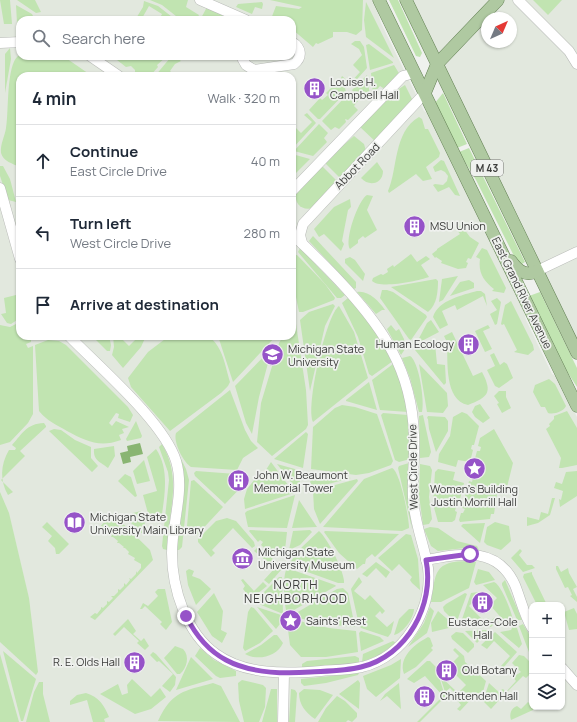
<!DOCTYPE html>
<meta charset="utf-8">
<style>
:root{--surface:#fff;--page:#f6f6f7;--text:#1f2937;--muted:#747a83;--line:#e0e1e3}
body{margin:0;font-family:Manrope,sans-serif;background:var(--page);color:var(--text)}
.controls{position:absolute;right:12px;bottom:12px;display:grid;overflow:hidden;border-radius:8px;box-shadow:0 1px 3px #0004}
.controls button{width:36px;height:36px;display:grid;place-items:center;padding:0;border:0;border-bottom:1px solid var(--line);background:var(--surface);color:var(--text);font:20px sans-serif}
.compass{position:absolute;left:481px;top:12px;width:36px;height:36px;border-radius:50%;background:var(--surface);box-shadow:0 1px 3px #0004;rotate:44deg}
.stop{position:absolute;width:12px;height:12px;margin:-9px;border:3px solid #9653c8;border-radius:50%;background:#fff}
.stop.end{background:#9653c8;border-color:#fff;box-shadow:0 1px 4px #0008}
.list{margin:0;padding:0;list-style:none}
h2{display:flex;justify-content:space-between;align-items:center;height:52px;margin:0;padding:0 16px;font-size:17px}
h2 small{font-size:13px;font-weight:400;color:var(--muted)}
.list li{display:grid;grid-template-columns:26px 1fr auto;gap:12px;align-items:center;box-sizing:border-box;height:72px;padding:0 16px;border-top:1px solid var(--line)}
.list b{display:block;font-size:15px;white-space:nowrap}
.list p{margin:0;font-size:13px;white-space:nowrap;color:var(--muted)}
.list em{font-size:13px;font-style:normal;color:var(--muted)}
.icon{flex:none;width:22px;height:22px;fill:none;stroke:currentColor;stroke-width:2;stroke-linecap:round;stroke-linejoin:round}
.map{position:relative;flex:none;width:577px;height:722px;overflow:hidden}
.search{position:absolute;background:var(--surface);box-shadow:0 1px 3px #0004;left:16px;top:16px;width:280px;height:44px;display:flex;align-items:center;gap:10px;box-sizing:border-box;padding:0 14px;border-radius:12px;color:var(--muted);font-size:15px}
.panel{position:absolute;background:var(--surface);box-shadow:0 1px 3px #0004;left:16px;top:72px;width:280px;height:268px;border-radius:12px}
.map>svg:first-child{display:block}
.built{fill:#e2e8de;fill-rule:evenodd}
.green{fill:#c1e4b1}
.water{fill:#89b572}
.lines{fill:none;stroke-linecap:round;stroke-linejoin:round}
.minor-casing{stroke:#b9bbb8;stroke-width:11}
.major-casing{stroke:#648155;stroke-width:13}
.minor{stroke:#fff;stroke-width:10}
.major{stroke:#afc9a1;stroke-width:12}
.route{stroke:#9653c8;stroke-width:5}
.labels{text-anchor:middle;stroke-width:3.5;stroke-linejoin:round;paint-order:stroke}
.shield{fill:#eff1ee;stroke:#727371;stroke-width:1}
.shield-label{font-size:10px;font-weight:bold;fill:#3c3d3b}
.poi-label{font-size:11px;fill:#3c3d3b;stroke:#eff1ee;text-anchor:start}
.street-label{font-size:11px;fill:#3c3d3b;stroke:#eff1ee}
.neighbourhood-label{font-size:12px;letter-spacing:1px;fill:#3c3d3b;stroke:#eff1ee}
</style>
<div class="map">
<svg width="577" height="722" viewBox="0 0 577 722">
<rect width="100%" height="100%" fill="#eff1ee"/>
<!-- built -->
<g class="built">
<path d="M0,0H374L381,23L424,111L429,114L522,303L526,320L552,374L557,377L577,417V722H0ZM20,20H292V56H20ZM20,76H292V336H20ZM532,605H562V707H532Z"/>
<path d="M410,0H577V349ZM487,18H511V42H487Z"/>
</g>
<!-- green -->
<g class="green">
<polygon points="0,0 10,0 12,24 4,24"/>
<polygon points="17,0 35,0 41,12 36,13"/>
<polygon points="150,0 188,0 186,7 199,15 196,20 181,20 162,5"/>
<polygon points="270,0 363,0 362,30 356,35 347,32 333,32 333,37 318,44 316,43 313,47 292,29 292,20 271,19 276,6 299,9 302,7"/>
<polygon points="389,0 398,0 422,53 420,57 416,56"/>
<polygon points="533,0 562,0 548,15"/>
<polygon points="144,1 158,6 176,20 159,20 162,14 149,6 141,20 135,20 143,7"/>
<polygon points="262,2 263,4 262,9 255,7 252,14 236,7 238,4"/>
<polygon points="366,2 394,58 366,37 364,20"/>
<polygon points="16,5 32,14 34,18 30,20 20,20 20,23 17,23"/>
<polygon points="207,7 222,15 224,20 200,20"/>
<polygon points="355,41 360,41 364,47 367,68 350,87 341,78 342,76 350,83 360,72 353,65 362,55 359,49 351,44"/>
<polygon points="369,44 393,62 393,63 370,70 366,45"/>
<polygon points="10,48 11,59 5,93 5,54"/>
<path d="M18,56H63L92,76H20V167C13,164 3,161 1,153C0,144 5,136 6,128C9,112 6,66 18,56Z"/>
<polygon points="116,56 131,56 134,58 136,56 167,56 157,65 158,67 150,76 138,76 135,74 135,70 131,66 126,67 117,60"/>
<polygon points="175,56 181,61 175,64 170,71 175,76 155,76 170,58"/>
<polygon points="394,65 400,75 389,86 383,88 380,86 373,94 371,73"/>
<polygon points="367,75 370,96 370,97 364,95 360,99 352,90"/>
<polygon points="337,82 345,88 346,92 320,119 318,119 309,110 320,98 322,100 328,95 326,93"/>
<polygon points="405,85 413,101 377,143 359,126 391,94"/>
<polygon points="349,93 358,101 354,106 358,110 348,120 345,119 346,122 339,129 335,127 331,130 322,121"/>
<polygon points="443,93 467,144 457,148 435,103"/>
<polygon points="307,113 316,123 292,149 292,127 294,126 301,133 312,122 304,115"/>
<path d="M419,117L422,119L425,129H428L440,153L439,157L426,167L432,179L423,181L416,174L389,193L388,191C398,169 393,132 419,117Z"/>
<polygon points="319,124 328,133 324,138 327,142 313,156 294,151"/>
<polygon points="354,136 364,144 366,151 341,179 324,162"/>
<polygon points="469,148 525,262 519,266 476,180 459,152"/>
<polygon points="292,154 310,159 292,177"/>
<polygon points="441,160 444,161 460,196 455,195 449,187 438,192 433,185 435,184 443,185 447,181 448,176 445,172 441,170 435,172 433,167"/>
<path d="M377,162L383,171C383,184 369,187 361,178Z"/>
<path d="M321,165L338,182L313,208C302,211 294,204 296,193Z"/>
<polygon points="0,166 3,166 10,179 16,202 8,200 0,176"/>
<path d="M367,195L373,196L367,210L377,230L365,238L363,236L358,240V243L350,249C344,241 358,200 367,195Z"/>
<polygon points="350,199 351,207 348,210 342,241 344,244 341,251 324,234 319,237 314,229 334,207"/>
<polygon points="461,225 470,237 479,243 471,259 468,258 466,262 468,263 466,268 458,269 441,263 442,261 436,257 435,258 432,254 437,250 437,249 460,234 456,229"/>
<polygon points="313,236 356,282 356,288 354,289 309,241"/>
<polygon points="300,248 345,295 341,298 337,298 298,252"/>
<path d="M482,248L487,250L506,288L504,293L492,291L494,289C484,281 478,273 480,259L476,257Z"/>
<path d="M411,254L417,262L426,256L430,259L421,265L429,277C418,281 380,289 372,281L373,278L381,274L383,275L388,272L387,269L393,265L394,267Z"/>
<polygon points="294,255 297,255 325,284 335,298 334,300 303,312 299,312 293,282"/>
<polygon points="350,257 355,260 365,274 363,281 345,263 345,259"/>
<polygon points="458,276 443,300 439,302 442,279"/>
<path d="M436,279L438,281C438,291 437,305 428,312L391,287Z"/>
<polygon points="469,280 474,283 474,288 450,296 460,282"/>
<polygon points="382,290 387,290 393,292 426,315 427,317 411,340 409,339 380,298"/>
<path d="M477,291H481L485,294L487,306L483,296L457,310L455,305L442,311L448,325L440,329L433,317C438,300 463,295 477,291Z"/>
<path d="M357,292C368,290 379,301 385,310H382L376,314Z"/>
<polygon points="540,292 577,368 577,387 564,367 529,296"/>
<polygon points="20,294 20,318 11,324 7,323 1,314 6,313 4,298"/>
<polygon points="348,298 372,326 393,361 372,376 369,374 358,337 342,303"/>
<polygon points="497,298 501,302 497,324 495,325 490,314 497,310 491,301"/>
<polygon points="511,301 533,345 534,350 528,355 514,352 517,350 504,324 502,325 501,324 505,305"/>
<polygon points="333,304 335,306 325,326 310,391 300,320 309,312"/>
<path d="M339,306L354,332L368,378L313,422C305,408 326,315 339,306Z"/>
<polygon points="431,320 439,332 416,344 427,323"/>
<polygon points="20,322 20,336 31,336 31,342 26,344 28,348 33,346 33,414 28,423 10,442 0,445 0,325 10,327"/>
<polygon points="296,324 306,390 308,425 306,429 272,456 257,442 261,403 279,343 283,336 292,336 292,327"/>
<polygon points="391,325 396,331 399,329 404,339 405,349 401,355 387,329"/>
<polygon points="488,325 490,328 483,331 492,349 485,352 475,331"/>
<path d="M452,332L473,376L482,372C493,393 488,397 468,405C444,400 448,361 447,342L444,336Z"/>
<polygon points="92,336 109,336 111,345 110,351 107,351"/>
<polygon points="113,336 119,336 129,346 139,336 146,336 141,347 123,368 112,355 114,347"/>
<path d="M169,336H208C223,346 225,366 230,382L228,386L221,393L170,431L131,387L128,378L148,352Z"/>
<polygon points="218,336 276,336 233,382"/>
<path d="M48,340L59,341L66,345L128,407L133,415L130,422L118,418L119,414L116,413L109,423L112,426L116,421L129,427L122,429L124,433L119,435L121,440C99,448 86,441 67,431C57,425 47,421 39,411L35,345Z"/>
<polygon points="431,340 435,344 437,364 445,365 446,383 444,385 415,350 415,347"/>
<polygon points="272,348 259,397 252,434 246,423 235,386"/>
<polygon points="494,353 500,365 504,362 507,364 513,378 499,388 495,386 487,370 495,366 490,355"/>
<path d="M410,356C419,361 425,402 422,412H419L410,378L402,358Z"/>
<polygon points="393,364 400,379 408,412 380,410 372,380"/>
<polygon points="419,364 447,393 448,406 443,413 427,412"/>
<path d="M549,379L555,384L566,406C564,411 554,415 548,413L545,407H541L533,392L535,385Z"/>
<polygon points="369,382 377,410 346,401 346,400"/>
<path d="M230,390L245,430L251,441L258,448L243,458L237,470L191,467C183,462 173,442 176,433Z"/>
<polygon points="499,391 506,391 506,397 511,408 502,413 497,404 499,403 494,396"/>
<polygon points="480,404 490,418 483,423 475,417 472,412 475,406"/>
<polygon points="342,405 355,407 377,414 393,461 391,465 369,473 356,475 311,469 313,427 335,408"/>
<polygon points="567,411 577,428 577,465 562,468 559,468 561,458 546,429 550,426 549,424 554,419 554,416"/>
<polygon points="462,412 467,414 479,426 474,445 472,445 471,449 473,450 470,462 458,460 456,467 438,462 439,454 450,436 453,417"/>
<polygon points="383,413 408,415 410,459 399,462 395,460 381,415"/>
<polygon points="423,415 431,452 429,457 420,458 419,416"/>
<polygon points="428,416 445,417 448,421 448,431 436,452 429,429 428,419 427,418"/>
<polygon points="136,421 142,436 141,438 127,441 126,439"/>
<path d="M44,423L46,426V427L20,451L25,456L1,480L13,492L8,495C0,481 0,465 9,450H15L16,448L12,445C23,433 26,424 44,423Z"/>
<polygon points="54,429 61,430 75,440 91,447 91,458 98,466 92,472 49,431"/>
<polygon points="494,429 513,463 505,495 497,494 494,514 491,514 490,519 460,522 459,520 461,513 463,513 465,509 462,508 469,481 472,482 476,467 473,466 477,451 480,451 481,447 478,446 480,438"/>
<polygon points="306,432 308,434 303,468 274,459"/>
<path d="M162,444C183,480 168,511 167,550L163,549L162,546L169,480L168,472L159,447Z"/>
<path d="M114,446L115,456L108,468C101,462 93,461 94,449Z"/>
<path d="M156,449C169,468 165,493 162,514L149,517L143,495L157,491L147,457Z"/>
<path d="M180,457L186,469L189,480L182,547L179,550H177C179,519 190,488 180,457Z"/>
<polygon points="144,460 150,481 137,484 133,471"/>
<polygon points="271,462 294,493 245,509 244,499 247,489 255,479 264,473"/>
<polygon points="409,463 408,495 412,529 398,468 399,466"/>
<polygon points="277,464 302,471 298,490 297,490"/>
<polygon points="420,464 430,466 432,470 429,497 432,519 429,524 423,525 419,495"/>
<path d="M392,468C400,471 409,518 409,528L402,531L323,527L364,479Z"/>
<polygon points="438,469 455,472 453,480 464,483 458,507 456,507 455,511 457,512 455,520 452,522 438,522 433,504 435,472"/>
<polygon points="196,471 236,474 237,478 233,481 238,486 245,481 244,479 247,476 249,479 225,504 195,476 194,473"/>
<polygon points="577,471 577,496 560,507 559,499 561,500 563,491 554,488 556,482 562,484 566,472"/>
<polygon points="312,472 351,478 313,488 310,483"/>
<polygon points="125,474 131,477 137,496 135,497 118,481"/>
<polygon points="357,479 358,481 320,524 314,509 313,491"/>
<polygon points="194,480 223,507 196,536 188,530 187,526 191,481"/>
<polygon points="0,492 9,513 29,598 38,672 36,675 0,642"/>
<polygon points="295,495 287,528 248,527 245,513 247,511"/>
<polygon points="552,498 555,498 550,515 538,523 527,526 527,517 539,520 541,512 548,514"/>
<polygon points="299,500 317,527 292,528"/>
<polygon points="141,511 147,531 141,533 127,519 133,513"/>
<polygon points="112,513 150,550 153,560 95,620 90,617 95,613 97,614 101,609 101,607 103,608 107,604 107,601 109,602 113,598 111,596 114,596 118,592 118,589 120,590 124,586 124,583 126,585 130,580 129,578 131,579 136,574 136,571 137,573 141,568 141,564 134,560 135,558 128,554 129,552 125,548 123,548 124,547 119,543 117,543 118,541 113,537 111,537 112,535 107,531 105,532 100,527"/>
<polygon points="227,518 236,521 254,542 255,546 252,548 233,528 212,550 215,553 211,557 198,542 198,539 216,521"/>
<polygon points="47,522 69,544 59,554 56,554 55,548 48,541 52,536 42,527"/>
<polygon points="495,522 509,526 511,541 501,550 487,545 484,542 487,527"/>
<polygon points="485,523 480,543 461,526 463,524"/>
<polygon points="430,527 438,528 457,541 477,546 479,550 465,548 438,551 431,546 424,529"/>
<polygon points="250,530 287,532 285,550 271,554 261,545 263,542 260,540 258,542 249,531"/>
<polygon points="293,531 310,530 312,532 300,545 289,550"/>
<path d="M319,531C328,539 345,573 344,583H338L288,565L302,547Z"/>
<polygon points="325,531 399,534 375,557 372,554 366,559 365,564 363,564 357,569 339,553 324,532"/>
<polygon points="406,534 411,535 418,559 420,590 412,583 410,580 412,577 399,564 392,571 378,558"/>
<polygon points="257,548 260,548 273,559 271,562 276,567 279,564 281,566 281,570 269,584 264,580 275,568 254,551"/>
<polygon points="520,549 522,551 519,555 527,565 532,565 535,568 523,572 511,558"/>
<path d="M469,561L476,562L469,588L441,602H431C436,573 433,561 469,561Z"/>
<polygon points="376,562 390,572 386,578 376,568 367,577 362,574"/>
<polygon points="556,566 558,566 561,572 568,568 569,573 577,587 573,589 577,597 577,602 570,596 572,595 568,587 565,588 556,569"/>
<path d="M287,568L335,585L336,586L287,614C284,605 282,576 287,568Z"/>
<polygon points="189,569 194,571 192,576 200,579 211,589 196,605 188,585 186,571"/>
<polygon points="478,569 489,572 495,580 476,585 474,582"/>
<polygon points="532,572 532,574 547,605 537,605 523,577 524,574"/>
<polygon points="279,577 282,577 283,614 254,602"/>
<polygon points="359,577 362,582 354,591 365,600 370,595 385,611 382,614 380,611 375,616 387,627 394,621 391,633 388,637 361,628 359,625 351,589"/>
<polygon points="243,579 254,591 263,582 267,586 251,599 243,589 245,586 241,580"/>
<polygon points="505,580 522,620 517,620 502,585 502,583"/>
<path d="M494,582C501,584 514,616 513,623L504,621L490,605L497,598L483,585Z"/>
<polygon points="343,588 348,593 355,627 323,624 291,616 337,589"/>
<polygon points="158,589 165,589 172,622 166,630 160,624 162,622 145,606 142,609 140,609 143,603 148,606 158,596 155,592"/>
<polygon points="478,592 480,594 477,594 477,598 469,606 484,621 488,618 491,621 495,617 495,623 491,627 460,625 471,593"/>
<polygon points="214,593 223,611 221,630 227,633 222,643 212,636 197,612"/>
<polygon points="465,593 467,594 457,621 455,622 444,611 443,607 446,604"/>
<polygon points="251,607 254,608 273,631 260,643 245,651 243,648 248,612"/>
<polygon points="257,607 281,615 284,619 276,629"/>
<polygon points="430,607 434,611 427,633 408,647 424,623"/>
<polygon points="574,608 577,614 577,629 569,630 564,612"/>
<path d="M409,609H414C414,618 403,633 394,635L399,619Z"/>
<polygon points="438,611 453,624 453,627 432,632 431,623"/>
<polygon points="128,619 136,631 133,634 141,641 144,638 149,646 145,650 137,643 139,641 124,627 115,636 113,634"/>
<polygon points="291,619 329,628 356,631 358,652 326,657 301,657 290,645 287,622 291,622"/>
<polygon points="523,624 532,639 532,660 519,626"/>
<polygon points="513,626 517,628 522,644 519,648 500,632 511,630"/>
<polygon points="488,630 488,632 477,643 465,631"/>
<polygon points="361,631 380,637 384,641 361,651 359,633"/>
<polygon points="456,632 463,633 474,644 474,647 468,653 452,639 451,636"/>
<polygon points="495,632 517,652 503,668 501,666 510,656 494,641 487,649 481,645"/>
<path d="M274,635H277L283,643C277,657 257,661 245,654L261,645Z"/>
<path d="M428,637L430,638L433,646L431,648L433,650L416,667L404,674C398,657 415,644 428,637Z"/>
<polygon points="393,641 396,643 379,655 362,662 363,654"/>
<path d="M175,646L183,649C190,656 187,668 180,674H177L164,658Z"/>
<polygon points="200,648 214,660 236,671 236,676 220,678 216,676 195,656"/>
<polygon points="455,648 464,656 465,662 486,681 481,699 476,694 460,711 457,709 461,705 457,700 454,700 457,695 450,688 445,692 440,676 458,693 466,685 448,667 459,656 453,650"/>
<polygon points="3,651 36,679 23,721 21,721"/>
<polygon points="153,652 156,654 176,677 175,685 170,692 162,686 173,674 159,661 157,662 150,655"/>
<polygon points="0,654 19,722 0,722"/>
<polygon points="519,655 524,656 532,664 532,672 526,678 523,676 505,694 501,690 503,689 506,692 516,681 513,677 521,672 512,663"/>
<polygon points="355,656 359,658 359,663 302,669 302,664 307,661"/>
<polygon points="191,657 213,679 176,690"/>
<polygon points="401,659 400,678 376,697 367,689 363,676 391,665"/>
<polygon points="427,661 430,661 436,667 444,693 450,701 445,697 420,722 417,722 443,696 425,676 414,683 407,679"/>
<polygon points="359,673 358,675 326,683 304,686 301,683 301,679"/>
<polygon points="132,679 151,697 160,688 166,697 151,709 135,714 100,694 118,684 122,695 128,693 127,685"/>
<polygon points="242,680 263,685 266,688 265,707 259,722 244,722 239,701 238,683"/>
<polygon points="358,680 360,683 359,709 339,694"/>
<polygon points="39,682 43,682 43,694 50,722 26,722 34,692"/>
<path d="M213,683L221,686L240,722L158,721C172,691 184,691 213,683Z"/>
<polygon points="399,683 401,709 387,696 380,701 385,694"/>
<polygon points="489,683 503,696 491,709 483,701"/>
<polygon points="271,689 277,689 277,722 262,722"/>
<polygon points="291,689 295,690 297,693 295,722 289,722"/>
<path d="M304,689L320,690L333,695L315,719C306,713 299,705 299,693Z"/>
<path d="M86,693C99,697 104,705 109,717L104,719L105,722H93L87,700L70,705V701L77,695Z"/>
<polygon points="337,696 345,701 357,713 357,717 352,722 348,720 346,722 318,722 326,708"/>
<path d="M528,702L534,708L533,710L511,720C509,714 511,708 517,706L521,709Z"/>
</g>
<!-- water -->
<polygon class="water" points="140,443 143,454 130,457 131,462 123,464 120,453 128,451 127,446"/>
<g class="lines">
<defs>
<g id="minor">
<polyline points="200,0 246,20"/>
<polyline points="518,0 569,51 577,64"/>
<polyline points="0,43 20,42"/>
<polyline points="90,56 119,76"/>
<path d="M241,56L246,65L254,70L294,64C303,57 301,47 292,42"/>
<polyline points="0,188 20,259"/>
<polyline points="292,191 403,76 415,73"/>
<polyline points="302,243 300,235 303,224 425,93"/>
<polyline points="537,271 577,252"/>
<path d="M69,336C98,366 164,422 176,461C185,491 172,522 172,553C172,588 186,633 216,654C245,675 286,674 321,671C334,670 348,670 362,667C404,657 433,610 428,568C424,544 414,522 413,497C412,477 415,456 414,435C413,407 406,377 392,351C372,311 325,265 292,234"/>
<path d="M426,560C460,554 497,545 515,585C521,600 524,615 532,628"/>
<polyline points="562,668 577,685"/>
<polyline points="283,722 284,673"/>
</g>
<g id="major">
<polyline points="379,0 577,406"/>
<polyline points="406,0 577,353"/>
<polyline points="425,93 437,64 498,0"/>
<path d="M511,261C518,271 526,277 537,271"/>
</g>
</defs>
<!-- minor casing -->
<use href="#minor" class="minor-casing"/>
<!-- major casing -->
<use href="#major" class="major-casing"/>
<!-- minor -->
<use href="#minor" class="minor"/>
<!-- major -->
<use href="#major" class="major"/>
</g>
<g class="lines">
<!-- route -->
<path class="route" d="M186,616C195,634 207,650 226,660C250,673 283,674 310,672C327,671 345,671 361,667C407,656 435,605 426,560L470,554"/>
</g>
<!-- icons -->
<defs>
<symbol id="building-disc" viewBox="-11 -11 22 22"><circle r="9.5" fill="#9653c8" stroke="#eff1ee"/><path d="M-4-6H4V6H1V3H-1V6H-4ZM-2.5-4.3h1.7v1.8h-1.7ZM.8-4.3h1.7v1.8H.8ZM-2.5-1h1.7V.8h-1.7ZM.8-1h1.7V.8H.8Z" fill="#fff"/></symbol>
<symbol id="university-disc" viewBox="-11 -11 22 22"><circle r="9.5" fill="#9653c8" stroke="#eff1ee"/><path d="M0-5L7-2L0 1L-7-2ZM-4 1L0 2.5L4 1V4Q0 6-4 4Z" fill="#fff"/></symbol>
<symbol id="sight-disc" viewBox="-11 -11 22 22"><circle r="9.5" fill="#9653c8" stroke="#eff1ee"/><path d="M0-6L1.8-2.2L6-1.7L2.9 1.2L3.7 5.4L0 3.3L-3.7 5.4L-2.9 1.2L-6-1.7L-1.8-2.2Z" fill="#fff"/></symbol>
<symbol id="library-disc" viewBox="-11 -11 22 22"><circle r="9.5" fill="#9653c8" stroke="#eff1ee"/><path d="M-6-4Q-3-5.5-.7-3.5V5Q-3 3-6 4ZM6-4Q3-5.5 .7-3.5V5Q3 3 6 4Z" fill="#fff"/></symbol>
<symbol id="museum-disc" viewBox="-11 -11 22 22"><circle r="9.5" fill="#9653c8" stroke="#eff1ee"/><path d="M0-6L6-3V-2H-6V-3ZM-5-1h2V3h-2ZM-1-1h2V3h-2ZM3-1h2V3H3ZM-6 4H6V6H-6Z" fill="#fff"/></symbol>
</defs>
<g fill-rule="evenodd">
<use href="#building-disc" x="302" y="76" width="25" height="25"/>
<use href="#building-disc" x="402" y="214" width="25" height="25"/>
<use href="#building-disc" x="456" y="332" width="25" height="25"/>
<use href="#university-disc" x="260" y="342" width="25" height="25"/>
<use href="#sight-disc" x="462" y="456" width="25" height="25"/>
<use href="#building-disc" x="226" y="468" width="25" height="25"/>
<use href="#library-disc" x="62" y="510" width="25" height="25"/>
<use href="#museum-disc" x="230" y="546" width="25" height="25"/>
<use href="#building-disc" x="470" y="590" width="25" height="25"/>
<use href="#sight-disc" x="278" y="608" width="25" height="25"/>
<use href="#building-disc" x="122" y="650" width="25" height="25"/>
<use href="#building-disc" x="434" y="658" width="25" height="25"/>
<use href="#building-disc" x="412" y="684" width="25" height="25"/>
</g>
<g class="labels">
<!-- shield labels -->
<rect class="shield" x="471" y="160" width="32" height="16" rx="3"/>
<g class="shield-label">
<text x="487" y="172">M 43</text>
</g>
<!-- poi labels -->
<g class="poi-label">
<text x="330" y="86">Louise H.<tspan x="330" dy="13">Campbell Hall</tspan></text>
<text x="430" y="230">MSU Union</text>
<text x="454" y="348" text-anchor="end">Human Ecology</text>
<text x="288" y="353">Michigan State<tspan x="288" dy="13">University</tspan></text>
<text x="254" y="479">John W. Beaumont<tspan x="254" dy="13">Memorial Tower</tspan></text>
<text x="474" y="493" text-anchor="middle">Women's Building<tspan x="474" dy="13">Justin Morrill Hall</tspan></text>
<text x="90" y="521">Michigan State<tspan x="90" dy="13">University Main Library</tspan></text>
<text x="258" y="556">Michigan State<tspan x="258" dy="13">University Museum</tspan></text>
<text x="306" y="625">Saints' Rest</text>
<text x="483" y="626" text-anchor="middle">Eustace-Cole<tspan x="483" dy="13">Hall</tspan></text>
<text x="120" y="666" text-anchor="end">R. E. Olds Hall</text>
<text x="462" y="674">Old Botany</text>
<text x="440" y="700">Chittenden Hall</text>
</g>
<!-- street labels -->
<g class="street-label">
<text transform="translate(357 166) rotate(-46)" y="4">Abbot Road</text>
<text transform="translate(522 293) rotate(64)" y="4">East Grand River Avenue</text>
<text transform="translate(413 467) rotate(-91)" y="4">West Circle Drive</text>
</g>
<!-- neighbourhood labels -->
<g class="neighbourhood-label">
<text x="296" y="589">NORTH<tspan x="296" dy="14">NEIGHBORHOOD</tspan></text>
</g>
</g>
</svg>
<div class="controls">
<button>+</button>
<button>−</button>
<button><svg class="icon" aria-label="layers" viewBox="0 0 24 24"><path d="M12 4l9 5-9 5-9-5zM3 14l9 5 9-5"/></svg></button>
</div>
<svg class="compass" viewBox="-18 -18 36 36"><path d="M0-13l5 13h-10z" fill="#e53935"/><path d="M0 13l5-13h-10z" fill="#747a83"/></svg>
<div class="stop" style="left:470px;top:554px"></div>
<div class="stop end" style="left:186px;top:616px"></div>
<div class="search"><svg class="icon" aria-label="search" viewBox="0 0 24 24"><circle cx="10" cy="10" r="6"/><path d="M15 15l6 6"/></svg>Search here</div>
<section class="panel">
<h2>4 min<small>Walk · 320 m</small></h2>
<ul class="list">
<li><svg class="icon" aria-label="ahead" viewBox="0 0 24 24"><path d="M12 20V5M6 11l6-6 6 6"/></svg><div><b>Continue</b><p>East Circle Drive</p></div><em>40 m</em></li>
<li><svg class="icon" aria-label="left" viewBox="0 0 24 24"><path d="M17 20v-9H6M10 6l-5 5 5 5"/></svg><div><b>Turn left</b><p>West Circle Drive</p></div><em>280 m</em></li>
<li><svg class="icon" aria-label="arrive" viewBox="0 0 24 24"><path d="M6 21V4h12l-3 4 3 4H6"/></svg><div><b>Arrive at destination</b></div></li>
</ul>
</section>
</div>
